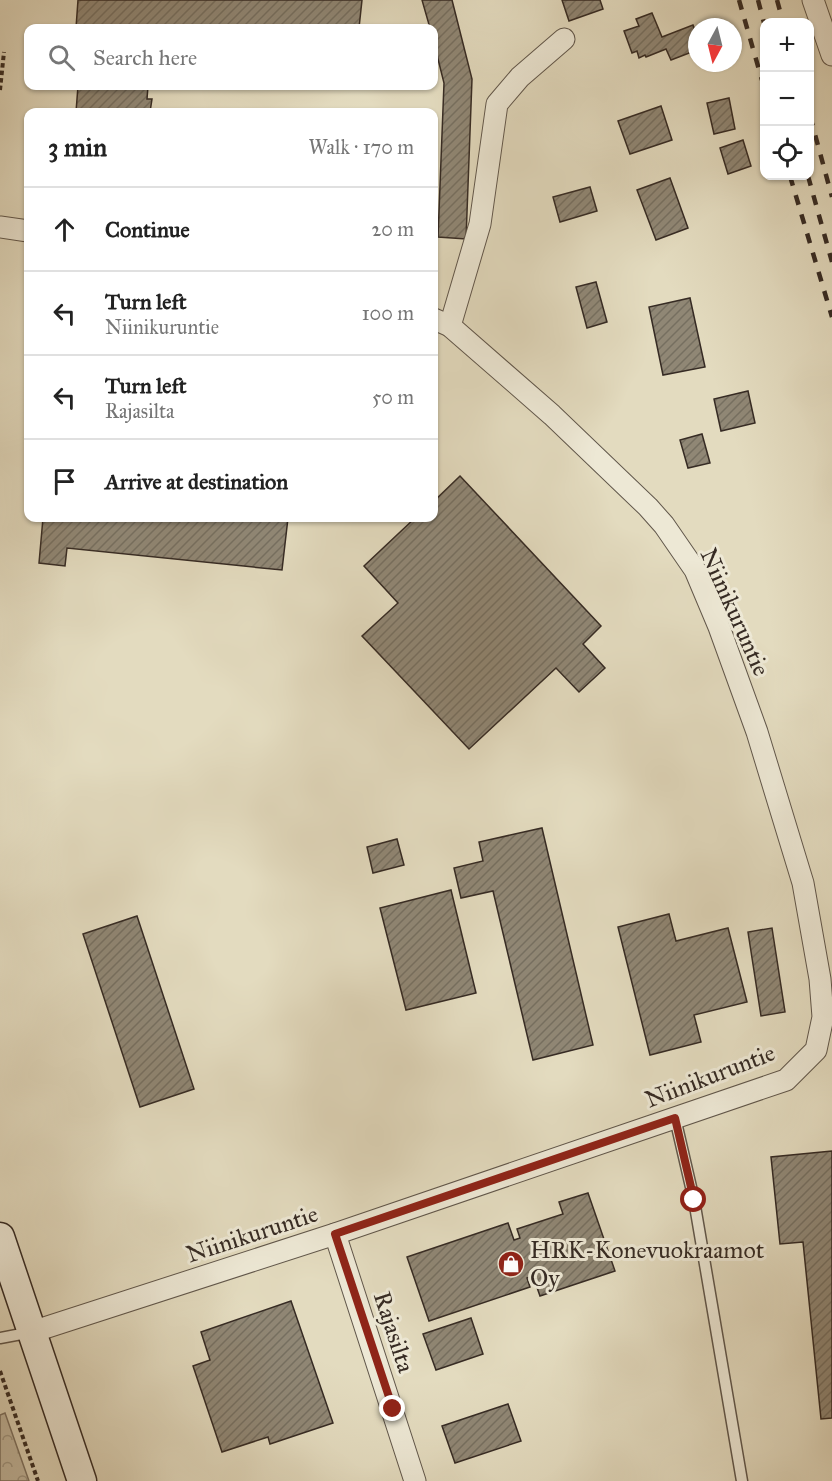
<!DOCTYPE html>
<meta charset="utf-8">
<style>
:root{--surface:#fff;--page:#f2f2f2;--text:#222;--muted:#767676;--line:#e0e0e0}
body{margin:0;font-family:"IM FELL Great Primer",serif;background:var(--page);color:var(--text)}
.controls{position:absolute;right:18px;top:18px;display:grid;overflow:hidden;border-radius:12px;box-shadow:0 2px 4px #0004}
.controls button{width:54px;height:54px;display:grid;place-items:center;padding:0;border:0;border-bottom:2px solid var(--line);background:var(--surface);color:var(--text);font:30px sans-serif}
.compass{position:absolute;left:688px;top:18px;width:54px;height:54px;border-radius:50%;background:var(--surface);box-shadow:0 2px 4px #0004;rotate:187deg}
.stop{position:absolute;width:18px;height:18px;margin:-14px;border:4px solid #8f2418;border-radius:50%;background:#fff}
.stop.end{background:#8f2418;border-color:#fff;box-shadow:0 2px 6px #0008}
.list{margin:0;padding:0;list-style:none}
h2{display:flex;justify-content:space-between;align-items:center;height:78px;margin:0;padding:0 24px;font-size:26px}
h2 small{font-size:20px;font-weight:400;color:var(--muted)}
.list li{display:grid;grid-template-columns:39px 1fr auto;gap:18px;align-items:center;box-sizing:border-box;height:84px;padding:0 24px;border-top:2px solid var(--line)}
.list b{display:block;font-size:22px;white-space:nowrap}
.list p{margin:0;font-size:20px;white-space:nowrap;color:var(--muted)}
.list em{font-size:20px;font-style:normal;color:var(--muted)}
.icon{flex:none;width:33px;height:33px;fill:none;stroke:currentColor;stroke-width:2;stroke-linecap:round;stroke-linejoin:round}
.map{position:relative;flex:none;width:832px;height:1481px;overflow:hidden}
.search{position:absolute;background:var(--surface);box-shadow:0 2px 4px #0004;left:24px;top:24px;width:414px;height:66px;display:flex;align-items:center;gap:15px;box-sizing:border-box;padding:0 21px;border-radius:12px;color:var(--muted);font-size:22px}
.panel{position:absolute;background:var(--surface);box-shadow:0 2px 4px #0004;left:24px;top:108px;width:414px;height:414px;border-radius:12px}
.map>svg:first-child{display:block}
.forest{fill:url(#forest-crowns);stroke:#7e7464;stroke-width:1.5}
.building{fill:url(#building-hatch);stroke:#362b24;stroke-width:1.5}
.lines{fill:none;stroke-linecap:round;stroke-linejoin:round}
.lane-casing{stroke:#61574b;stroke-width:13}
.street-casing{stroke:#61574b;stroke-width:23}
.secondary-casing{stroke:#362b24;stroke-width:31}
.path{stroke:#362b24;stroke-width:4;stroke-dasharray:4.5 3;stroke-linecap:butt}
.lane{stroke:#ede8d5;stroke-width:10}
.street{stroke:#ede8d5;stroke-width:21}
.secondary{stroke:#ede8d5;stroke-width:28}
.rail{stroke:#362b24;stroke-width:4.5;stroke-dasharray:10 10;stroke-linecap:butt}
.route{stroke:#8f2418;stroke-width:8}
.labels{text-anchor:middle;stroke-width:6;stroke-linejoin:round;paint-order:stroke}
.street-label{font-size:24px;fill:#362b24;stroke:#ede8d5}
.poi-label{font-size:24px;fill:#362b24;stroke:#ede8d5;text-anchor:start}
</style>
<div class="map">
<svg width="832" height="1481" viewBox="0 0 832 1481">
<defs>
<pattern id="forest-crowns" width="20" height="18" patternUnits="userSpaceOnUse" patternTransform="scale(1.5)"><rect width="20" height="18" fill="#c6bda5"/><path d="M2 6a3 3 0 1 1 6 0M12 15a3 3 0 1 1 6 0" fill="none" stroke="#a29a86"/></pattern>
<pattern id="building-hatch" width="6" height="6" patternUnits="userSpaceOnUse" patternTransform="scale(1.5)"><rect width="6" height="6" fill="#908775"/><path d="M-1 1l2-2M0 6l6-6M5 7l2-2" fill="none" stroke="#766f60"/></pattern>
</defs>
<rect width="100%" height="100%" fill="#e3dbbf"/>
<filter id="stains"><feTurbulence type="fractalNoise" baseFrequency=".00333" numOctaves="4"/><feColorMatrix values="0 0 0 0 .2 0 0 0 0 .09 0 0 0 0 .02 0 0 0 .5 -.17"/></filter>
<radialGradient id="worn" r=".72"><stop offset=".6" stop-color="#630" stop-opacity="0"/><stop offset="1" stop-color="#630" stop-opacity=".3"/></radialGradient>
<!-- forest -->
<polygon class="forest" points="5,1413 29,1481 0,1481 0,1415"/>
<!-- building -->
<g class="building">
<polygon points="78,0 362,0 359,28 76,28"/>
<polygon points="422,0 452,0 472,79 466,239 438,237 444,83 434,43 434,28 430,28"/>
<polygon points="562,0 600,0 603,9 569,21"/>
<polygon points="652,13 662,37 693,25 697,36 697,50 671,60 666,49 646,57 645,55 639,58 637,51 632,53 624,31 639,26 636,19"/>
<polygon points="78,86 148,86 147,99 152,99 150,112 76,112"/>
<polygon points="729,98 735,129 714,134 707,103"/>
<polygon points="661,106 672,140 630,154 618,121"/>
<polygon points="743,140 751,166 728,174 720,148"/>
<polygon points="670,178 688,228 656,240 637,190"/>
<polygon points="590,187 597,211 560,222 553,197"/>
<polygon points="596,282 607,322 587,328 576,287"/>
<polygon points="690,298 705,367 663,375 649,307"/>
<polygon points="748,391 755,423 721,431 714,399"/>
<polygon points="702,434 710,463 688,468 680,440"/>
<polygon points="460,476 601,626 583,644 605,668 579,692 556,668 469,749 362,636 398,603 364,566 415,518 434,518 434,501"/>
<polygon points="43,518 288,518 282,570 67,548 65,566 39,563"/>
<polygon points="542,828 593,1045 533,1060 493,891 461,898 454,868 483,861 479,842"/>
<polygon points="397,839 404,865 373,873 367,847"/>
<polygon points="451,890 476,993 406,1010 380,908"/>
<polygon points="669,914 676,941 728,928 747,1002 694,1015 701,1042 650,1055 618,927"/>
<polygon points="137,916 194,1089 140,1107 83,934"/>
<polygon points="772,928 785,1012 761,1016 748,932"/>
<polygon points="832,1151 832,1418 821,1419 803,1242 780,1244 771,1157"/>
<polygon points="588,1193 615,1271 540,1296 533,1276 527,1278 530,1287 429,1321 407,1257 508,1223 514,1240 520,1238 517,1229 563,1214 559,1202"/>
<polygon points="291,1301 333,1423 270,1444 268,1437 222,1452 193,1366 210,1360 201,1332"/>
<polygon points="471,1318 483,1354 436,1370 423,1334"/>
<polygon points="508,1404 521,1441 455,1463 442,1426"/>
</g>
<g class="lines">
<defs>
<g id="lane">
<polyline points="675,1118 694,1200 742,1481"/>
<polyline points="0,1338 32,1332"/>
</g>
<g id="street">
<polyline points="813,0 832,55"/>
<polyline points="0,227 28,231"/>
<polyline points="450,326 480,224 497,104 520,77 564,39"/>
<polyline points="335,1234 415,1481"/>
<polyline points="32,1332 335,1234 786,1080 816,1050 823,1017 820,979 803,883 757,732 719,627 695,570 664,525 648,507 552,415 450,326 434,319"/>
</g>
<polyline id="secondary" points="0,1237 82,1481"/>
</defs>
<!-- lane casing -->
<use href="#lane" class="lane-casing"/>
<!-- street casing -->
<use href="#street" class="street-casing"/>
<!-- secondary casing -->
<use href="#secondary" class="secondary-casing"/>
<!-- path -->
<g class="path">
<polyline points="0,90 4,52"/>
<polyline points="0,1371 38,1481"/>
</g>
<!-- lane -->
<use href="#lane" class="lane"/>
<!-- street -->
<use href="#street" class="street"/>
<!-- secondary -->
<use href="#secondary" class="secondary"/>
<!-- rail -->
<g class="rail">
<polyline points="739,0 764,87"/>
<polyline points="758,0 764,23"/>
<polyline points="777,0 783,22"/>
<polyline points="810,116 832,197"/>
<polyline points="790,176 832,317"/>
<polyline points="808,176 832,262"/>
</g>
</g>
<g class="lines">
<!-- route -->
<polyline class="route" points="393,1409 335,1234 675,1118 694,1200"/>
</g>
<!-- icons -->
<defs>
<symbol id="shop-disc" viewBox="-11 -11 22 22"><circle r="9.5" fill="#8f2418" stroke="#ede8d5"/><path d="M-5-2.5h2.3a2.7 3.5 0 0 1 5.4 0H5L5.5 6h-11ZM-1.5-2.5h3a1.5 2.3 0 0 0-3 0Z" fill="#fff"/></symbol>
</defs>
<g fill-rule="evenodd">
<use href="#shop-disc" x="496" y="1249" width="30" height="30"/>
</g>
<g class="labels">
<!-- street labels -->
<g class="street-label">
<text transform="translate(735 612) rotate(66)" y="8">Niinikuruntie</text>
<text transform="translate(710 1076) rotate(-21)" y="8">Niinikuruntie</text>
<text transform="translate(252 1234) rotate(-18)" y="8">Niinikuruntie</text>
<text transform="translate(394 1332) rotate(72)" y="8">Rajasilta</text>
</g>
<!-- poi labels -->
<g class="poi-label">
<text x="530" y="1258">HRK-Konevuokraamot<tspan x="530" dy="28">Oy</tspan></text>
</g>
</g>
<rect width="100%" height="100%" filter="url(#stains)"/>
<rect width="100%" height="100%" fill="url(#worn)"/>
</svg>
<div class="controls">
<button>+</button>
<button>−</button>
<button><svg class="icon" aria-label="locate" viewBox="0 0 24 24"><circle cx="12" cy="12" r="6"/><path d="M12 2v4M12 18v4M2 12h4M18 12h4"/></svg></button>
</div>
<svg class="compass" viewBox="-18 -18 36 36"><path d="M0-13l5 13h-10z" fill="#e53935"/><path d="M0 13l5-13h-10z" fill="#767676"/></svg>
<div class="stop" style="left:694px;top:1200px"></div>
<div class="stop end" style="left:393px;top:1409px"></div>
<div class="search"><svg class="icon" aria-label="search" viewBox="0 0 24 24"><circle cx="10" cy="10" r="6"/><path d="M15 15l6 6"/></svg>Search here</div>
<section class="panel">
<h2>3 min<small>Walk · 170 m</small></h2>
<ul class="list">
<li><svg class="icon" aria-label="ahead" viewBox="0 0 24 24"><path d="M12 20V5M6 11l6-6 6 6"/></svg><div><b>Continue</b></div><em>20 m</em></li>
<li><svg class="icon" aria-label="left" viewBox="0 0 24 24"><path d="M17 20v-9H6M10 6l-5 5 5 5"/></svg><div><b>Turn left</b><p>Niinikuruntie</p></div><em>100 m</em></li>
<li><svg class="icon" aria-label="left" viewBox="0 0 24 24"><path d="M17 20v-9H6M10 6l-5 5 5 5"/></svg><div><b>Turn left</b><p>Rajasilta</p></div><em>50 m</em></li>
<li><svg class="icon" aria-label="arrive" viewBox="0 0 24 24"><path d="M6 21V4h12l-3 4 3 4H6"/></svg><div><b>Arrive at destination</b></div></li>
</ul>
</section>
</div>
